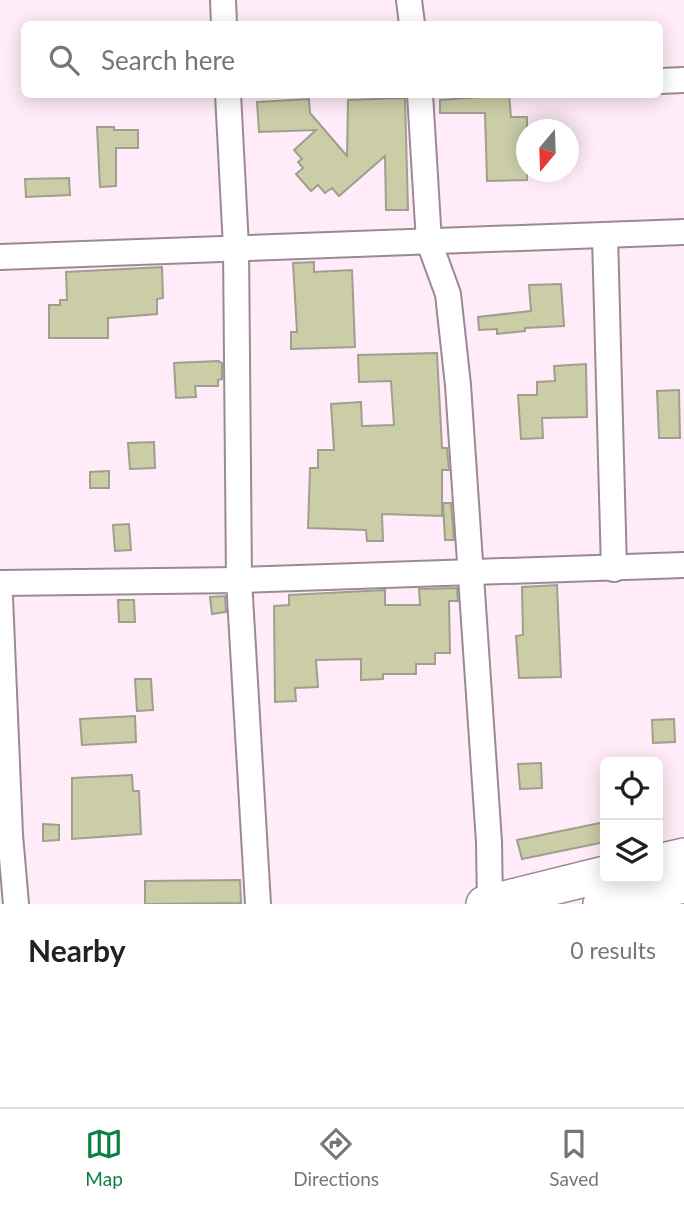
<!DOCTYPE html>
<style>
:root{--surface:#fff;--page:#f6f6f6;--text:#222;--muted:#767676;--line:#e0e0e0;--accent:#0b8043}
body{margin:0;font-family:Lato,sans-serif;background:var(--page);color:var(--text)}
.controls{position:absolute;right:21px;bottom:21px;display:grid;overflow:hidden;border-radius:10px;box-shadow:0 4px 18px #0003}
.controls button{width:63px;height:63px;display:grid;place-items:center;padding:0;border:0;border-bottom:2px solid var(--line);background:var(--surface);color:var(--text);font:35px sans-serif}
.compass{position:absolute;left:516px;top:119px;width:63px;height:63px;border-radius:50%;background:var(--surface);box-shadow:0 4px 18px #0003;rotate:199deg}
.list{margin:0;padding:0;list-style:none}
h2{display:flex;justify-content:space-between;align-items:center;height:91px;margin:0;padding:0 28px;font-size:30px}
h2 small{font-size:23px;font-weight:400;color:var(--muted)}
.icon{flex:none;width:38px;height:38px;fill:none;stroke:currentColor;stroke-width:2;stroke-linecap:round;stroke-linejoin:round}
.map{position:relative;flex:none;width:684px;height:904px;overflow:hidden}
.search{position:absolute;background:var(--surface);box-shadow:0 4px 18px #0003;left:21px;right:21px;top:21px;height:77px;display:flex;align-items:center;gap:18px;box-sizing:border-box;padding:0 24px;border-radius:10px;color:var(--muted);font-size:26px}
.sheet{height:203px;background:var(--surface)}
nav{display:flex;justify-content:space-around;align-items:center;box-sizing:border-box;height:98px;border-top:2px solid var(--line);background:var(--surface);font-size:19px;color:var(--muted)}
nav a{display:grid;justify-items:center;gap:4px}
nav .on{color:var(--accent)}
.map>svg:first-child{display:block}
.building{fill:#cacda6;stroke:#9e9f8e;stroke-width:2}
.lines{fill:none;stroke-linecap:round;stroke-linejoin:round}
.minor-casing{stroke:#9b8a95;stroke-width:28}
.highway-casing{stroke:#9b8a95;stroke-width:38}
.minor{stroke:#fff;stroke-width:24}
.highway{stroke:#fff;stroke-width:35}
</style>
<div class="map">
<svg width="684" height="904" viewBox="0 0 684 904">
<rect width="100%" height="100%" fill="#ffecf8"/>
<!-- building -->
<g class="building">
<polygon points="509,95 511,117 527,117 527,180 487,181 485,113 440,113 440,100"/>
<polygon points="405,98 408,210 386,210 385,156 339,196 332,188 325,193 318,185 311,191 296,174 303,168 298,162 302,159 294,150 316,130 259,132 257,102 309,99 310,113 347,156 348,100"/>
<polygon points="97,127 114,127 114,130 138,130 138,148 116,148 116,186 100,187"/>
<polygon points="69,178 70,195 26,197 25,179"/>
<polygon points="314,262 314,272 352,270 355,347 291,349 291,332 297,332 293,263"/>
<polygon points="162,267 163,298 157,299 157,314 108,318 108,338 49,338 49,305 60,305 60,300 67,300 66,272"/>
<polygon points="561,284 564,326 525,328 525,331 497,334 497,329 479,330 478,317 531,311 529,285"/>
<polygon points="437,353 442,448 447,448 449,470 442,470 442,516 382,514 383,541 367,541 366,530 308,528 310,468 318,468 318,450 334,450 331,404 361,402 362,426 394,425 391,381 359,382 358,355"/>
<polygon points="218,361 222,363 222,379 218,380 218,386 195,386 196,397 176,398 174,363"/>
<polygon points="586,364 587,417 542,418 543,438 521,439 518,395 537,395 537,382 555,381 554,366"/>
<polygon points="679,390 680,438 659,438 657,391"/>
<polygon points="154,442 155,468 130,469 128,443"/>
<polygon points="109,471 109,488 90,488 90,472"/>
<polygon points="443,503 451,503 454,540 445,540"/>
<polygon points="129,524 131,550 115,551 113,525"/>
<polygon points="557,585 561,677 519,678 516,636 523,635 522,587"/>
<polygon points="457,588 458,601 449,601 450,653 435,653 435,664 416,664 416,674 383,674 383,679 361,680 361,659 316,660 318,687 295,688 296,701 275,702 274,606 289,605 289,595 385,590 385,605 420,605 419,589"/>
<polygon points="225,596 226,612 212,614 210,597"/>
<polygon points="118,600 134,600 135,622 119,622"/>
<polygon points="135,679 151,679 153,710 137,711"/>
<polygon points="135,716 136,742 82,745 80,719"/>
<polygon points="674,719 675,742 653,743 652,720"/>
<polygon points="541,763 542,788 520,789 518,764"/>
<polygon points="132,775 133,791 139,791 141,834 72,839 72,778"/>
<polygon points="605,822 605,842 522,859 517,840"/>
<polygon points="43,824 59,825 59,840 43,841"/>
<polygon points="240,880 241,903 145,904 145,881"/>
</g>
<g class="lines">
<defs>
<g id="minor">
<polyline points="223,0 224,24"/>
<polyline points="409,0 412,24"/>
<polyline points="660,81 684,80"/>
<polyline points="228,94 236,247 239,580 258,904"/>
<polyline points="420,94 429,242 448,294 458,385 489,842 490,904"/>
<polyline points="605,236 614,569"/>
<polyline points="0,257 684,232"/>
<polyline points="0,583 239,580 684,565"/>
<polyline points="0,597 10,835 16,904"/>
</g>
<g id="highway">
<polyline points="658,862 684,856"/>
<polyline points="484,904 605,874"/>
<polyline points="601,904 684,885"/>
</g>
</defs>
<!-- minor casing -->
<use href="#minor" class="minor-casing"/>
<!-- highway casing -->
<use href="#highway" class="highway-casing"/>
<!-- minor -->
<use href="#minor" class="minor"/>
<!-- highway -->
<use href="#highway" class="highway"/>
</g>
</svg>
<div class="controls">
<button><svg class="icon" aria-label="locate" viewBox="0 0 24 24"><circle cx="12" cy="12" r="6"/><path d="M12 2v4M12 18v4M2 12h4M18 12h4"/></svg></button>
<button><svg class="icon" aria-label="layers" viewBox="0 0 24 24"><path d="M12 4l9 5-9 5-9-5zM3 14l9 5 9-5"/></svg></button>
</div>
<svg class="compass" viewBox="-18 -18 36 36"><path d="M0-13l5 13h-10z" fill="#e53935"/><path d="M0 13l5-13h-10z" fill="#767676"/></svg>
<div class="search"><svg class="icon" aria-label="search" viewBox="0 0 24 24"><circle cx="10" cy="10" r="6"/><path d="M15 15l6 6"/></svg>Search here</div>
</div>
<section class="sheet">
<h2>Nearby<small>0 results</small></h2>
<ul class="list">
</ul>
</section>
<nav>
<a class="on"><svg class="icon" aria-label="map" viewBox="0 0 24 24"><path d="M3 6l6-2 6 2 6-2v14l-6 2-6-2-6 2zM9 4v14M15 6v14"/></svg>Map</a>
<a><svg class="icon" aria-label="directions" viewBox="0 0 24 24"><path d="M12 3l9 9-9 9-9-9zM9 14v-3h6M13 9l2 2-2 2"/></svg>Directions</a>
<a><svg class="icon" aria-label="saved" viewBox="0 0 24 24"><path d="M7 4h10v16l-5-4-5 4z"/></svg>Saved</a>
</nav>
